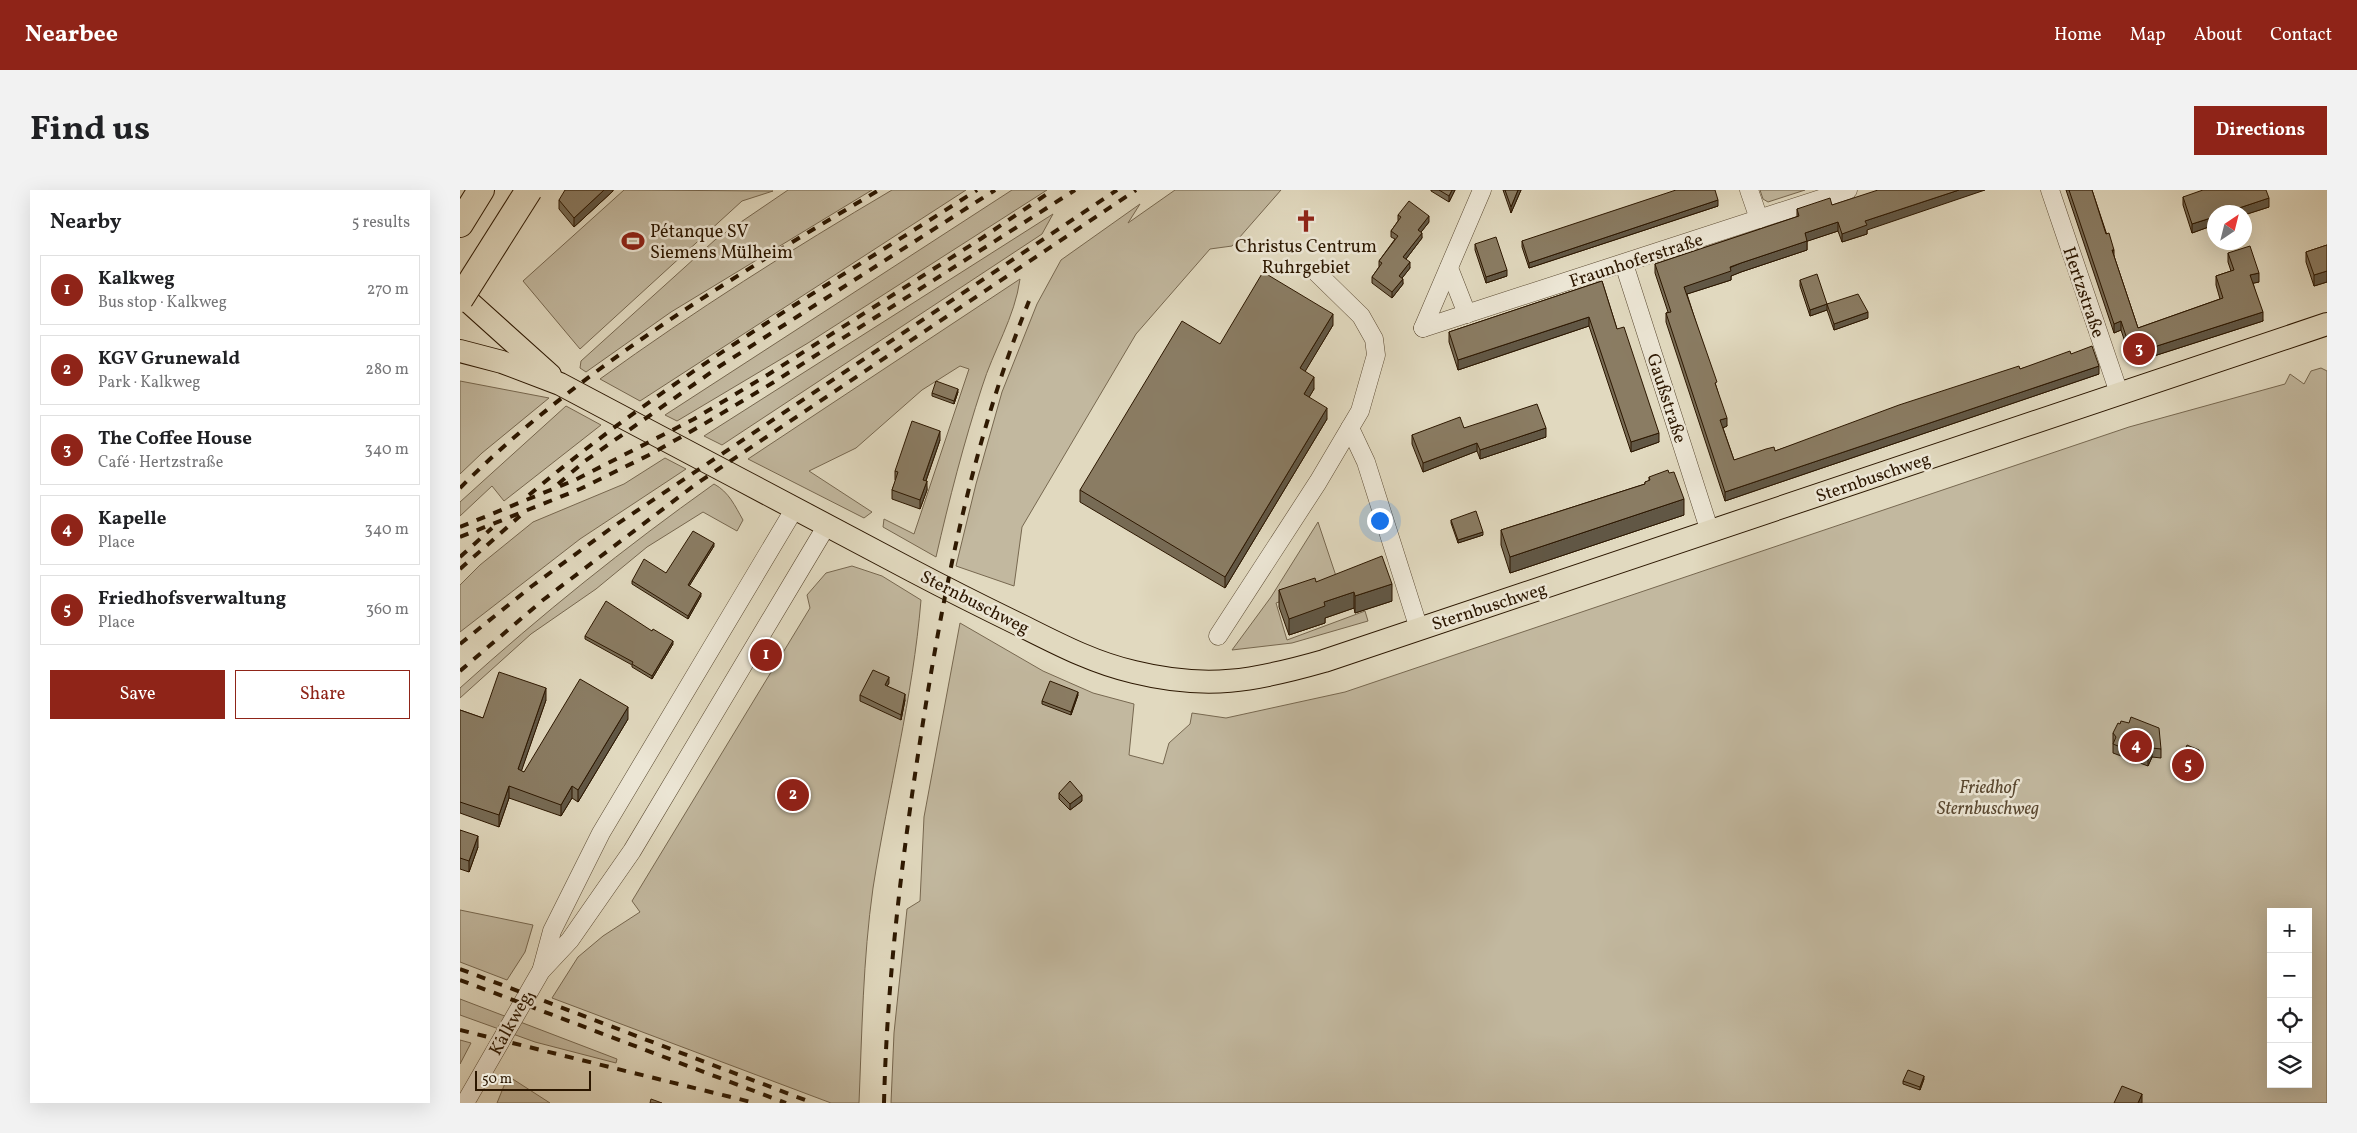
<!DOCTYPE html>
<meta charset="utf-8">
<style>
:root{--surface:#fff;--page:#f2f2f2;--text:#202124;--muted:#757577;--line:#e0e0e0;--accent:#8f2418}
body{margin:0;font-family:Vollkorn,serif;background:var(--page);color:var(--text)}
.controls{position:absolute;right:15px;bottom:15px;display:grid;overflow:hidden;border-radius:0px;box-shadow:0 5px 20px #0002}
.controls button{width:45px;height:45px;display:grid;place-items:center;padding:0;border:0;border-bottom:1px solid var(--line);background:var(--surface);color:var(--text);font:25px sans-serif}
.compass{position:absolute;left:1747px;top:15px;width:45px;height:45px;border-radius:50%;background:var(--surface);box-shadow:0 5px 20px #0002;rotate:35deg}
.scale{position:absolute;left:15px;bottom:12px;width:116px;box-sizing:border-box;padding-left:5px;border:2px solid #2c1700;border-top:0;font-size:14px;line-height:18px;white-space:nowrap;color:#2c1700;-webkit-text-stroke:4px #ece6d5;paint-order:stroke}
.you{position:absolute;left:919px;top:330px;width:18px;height:18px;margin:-12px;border:4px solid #fff;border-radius:50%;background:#1a73e8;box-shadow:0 0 0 8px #1a73e833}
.badge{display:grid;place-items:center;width:32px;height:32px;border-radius:50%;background:var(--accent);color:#fff;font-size:16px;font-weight:700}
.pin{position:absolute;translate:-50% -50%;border:2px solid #fff;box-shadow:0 1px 5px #0006}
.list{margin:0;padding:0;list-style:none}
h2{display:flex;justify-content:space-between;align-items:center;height:65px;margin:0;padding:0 20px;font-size:21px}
h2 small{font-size:16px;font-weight:400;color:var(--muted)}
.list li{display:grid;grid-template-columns:32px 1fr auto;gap:15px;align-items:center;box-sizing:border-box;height:70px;margin:0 10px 10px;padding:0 10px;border:1px solid var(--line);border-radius:0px}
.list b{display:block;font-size:19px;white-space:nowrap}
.list p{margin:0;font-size:16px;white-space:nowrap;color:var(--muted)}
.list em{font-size:16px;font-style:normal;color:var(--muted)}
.actions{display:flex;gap:10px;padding:15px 20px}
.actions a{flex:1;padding:11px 0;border:1px solid var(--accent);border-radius:0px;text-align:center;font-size:18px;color:var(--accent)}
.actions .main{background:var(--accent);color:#fff}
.icon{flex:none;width:28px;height:28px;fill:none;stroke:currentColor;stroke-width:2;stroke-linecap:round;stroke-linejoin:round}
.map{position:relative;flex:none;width:1867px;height:913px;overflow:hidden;border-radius:0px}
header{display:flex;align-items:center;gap:30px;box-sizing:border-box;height:70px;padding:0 25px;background:var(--accent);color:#fff}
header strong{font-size:24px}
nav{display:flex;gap:28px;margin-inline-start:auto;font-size:18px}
.intro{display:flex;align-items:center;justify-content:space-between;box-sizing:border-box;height:120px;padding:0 30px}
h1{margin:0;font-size:35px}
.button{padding:12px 22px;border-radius:0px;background:var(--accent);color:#fff;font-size:18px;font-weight:700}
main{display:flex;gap:30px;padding:0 30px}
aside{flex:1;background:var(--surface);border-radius:0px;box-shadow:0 5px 20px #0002}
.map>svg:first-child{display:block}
.green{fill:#c2b89f;stroke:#776850;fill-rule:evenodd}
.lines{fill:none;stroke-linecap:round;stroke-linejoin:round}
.minor-casing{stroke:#594830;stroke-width:19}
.major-casing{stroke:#2c1700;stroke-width:24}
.highway-casing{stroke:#2c1700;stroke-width:28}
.minor{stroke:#ece6d5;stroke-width:18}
.major{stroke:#e1d9bf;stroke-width:22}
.highway{stroke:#e1d9bf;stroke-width:26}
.rail{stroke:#2c1700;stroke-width:4;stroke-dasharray:9 9;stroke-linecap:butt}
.highway-bridge-casing{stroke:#2c1700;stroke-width:28;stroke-linecap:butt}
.highway-bridge{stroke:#e1d9bf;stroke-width:26}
.wall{fill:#776b55;stroke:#2c1700}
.shaded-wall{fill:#615745;stroke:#2c1700}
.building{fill:#8a7c63;stroke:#2c1700}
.labels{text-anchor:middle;stroke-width:5;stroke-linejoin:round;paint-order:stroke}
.poi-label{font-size:18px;fill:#2c1700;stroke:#ece6d5;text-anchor:start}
.street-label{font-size:18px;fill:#2c1700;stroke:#ece6d5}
.park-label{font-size:18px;font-style:italic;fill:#594730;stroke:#ece6d5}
</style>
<header>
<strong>Nearbee</strong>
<nav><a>Home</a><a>Map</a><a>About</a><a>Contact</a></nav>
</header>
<div class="intro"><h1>Find us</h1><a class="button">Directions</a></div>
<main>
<aside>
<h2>Nearby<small>5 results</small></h2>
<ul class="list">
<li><span class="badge">1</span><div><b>Kalkweg</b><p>Bus stop · Kalkweg</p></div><em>270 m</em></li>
<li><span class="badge">2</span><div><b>KGV Grunewald</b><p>Park · Kalkweg</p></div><em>280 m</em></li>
<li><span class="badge">3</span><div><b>The Coffee House</b><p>Café · Hertzstraße</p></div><em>340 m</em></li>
<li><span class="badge">4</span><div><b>Kapelle</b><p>Place</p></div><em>340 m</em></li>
<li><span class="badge">5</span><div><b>Friedhofsverwaltung</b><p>Place</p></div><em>360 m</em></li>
</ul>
<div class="actions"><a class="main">Save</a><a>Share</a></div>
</aside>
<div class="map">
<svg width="1867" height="913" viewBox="0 0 1867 913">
<rect width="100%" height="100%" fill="#e1d9bf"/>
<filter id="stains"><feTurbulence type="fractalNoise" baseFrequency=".004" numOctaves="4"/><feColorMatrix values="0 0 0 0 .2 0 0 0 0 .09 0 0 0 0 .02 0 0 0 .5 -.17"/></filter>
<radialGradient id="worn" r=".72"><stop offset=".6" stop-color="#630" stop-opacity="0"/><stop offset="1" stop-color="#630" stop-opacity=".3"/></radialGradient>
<!-- green -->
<g class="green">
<polygon points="164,0 313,1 282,11 120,159 63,91"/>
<polygon points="328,0 412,0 211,122 126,182 120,178 121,171 256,49"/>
<path d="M432,0H506L180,211L140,189C234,121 332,59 432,0Z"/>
<polygon points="552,0 587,0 348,153 217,231 205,225"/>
<polygon points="715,0 821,0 772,56 750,59 676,144 562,337 554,396 496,376 516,294 542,202 577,114 601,70 680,14 668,33"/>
<polygon points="1300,0 1345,0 1308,12 1303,9"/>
<polygon points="593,24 582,44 262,255 244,246"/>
<path d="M560,89C555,127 533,161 522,197C504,252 489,310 476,367L423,337L424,329L454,344L509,179L500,176L462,200L396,258L349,281L412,322L404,328L288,269Z"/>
<path d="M1861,178L1867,181V913H431L434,843L447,719L460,711L464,627L500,433L583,481L633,503L674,514L669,565L703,574L709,553L730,534L732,523L766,528L885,502L1669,237L1825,194L1830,184L1844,194L1851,181ZM1811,722H1848V894H1811Z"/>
<polygon points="0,191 89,208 22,263 0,284"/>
<polygon points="106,216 141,235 44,311 32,296 0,326 0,312"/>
<polygon points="205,268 226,279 120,349 0,442 0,395 20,375 73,332 164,294"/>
<path d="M254,294C269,302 275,316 283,330L277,341L243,322L187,357L136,399L71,444L0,508V498C82,424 164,358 254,294Z"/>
<polygon points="858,332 878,392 816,413 827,450 905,421 908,431 832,453 772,460 811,407"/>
<path d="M392,376L422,386L461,410C453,507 428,602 413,698C403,769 402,841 399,913H371L92,808L118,767L143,746L180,722L172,711L350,418L347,405L366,383Z"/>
<polygon points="0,720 73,735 65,762 47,790 0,772"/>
<polygon points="0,809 157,869 156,873 75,852 0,825"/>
<polygon points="0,850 11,853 0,874"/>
<polygon points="48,886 90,913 37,913"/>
</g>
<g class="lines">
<defs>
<g id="minor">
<polyline points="1289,0 1299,29"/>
<polyline points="1590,0 1659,203"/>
<polyline points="1164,74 1250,342"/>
<polyline points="989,78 1007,124"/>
<polyline points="963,138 1388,0"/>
<polyline points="963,138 1022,0"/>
<polyline points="890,238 906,272 959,439"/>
<polyline points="758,446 858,292 900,221 916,165 914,149 901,126 857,83"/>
<polyline points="82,778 92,741 141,643 335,318"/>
<polyline points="5,913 81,781 110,750 172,661 367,335"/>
</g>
<g id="major">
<polyline points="0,104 90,185"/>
<path d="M0,161L42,172L100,194C218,256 335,319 453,381C489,400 525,418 562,436C598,454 634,473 674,482C747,500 794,491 864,471L1867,134"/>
</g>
<polyline id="highway" points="0,34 21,0"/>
</defs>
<!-- minor casing -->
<use href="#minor" class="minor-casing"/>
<!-- major casing -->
<use href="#major" class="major-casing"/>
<!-- highway casing -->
<use href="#highway" class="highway-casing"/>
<!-- minor -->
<use href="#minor" class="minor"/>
<!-- major -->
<use href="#major" class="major"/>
<!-- highway -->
<use href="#highway" class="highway"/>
<!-- rail -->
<g class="rail">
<polyline points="98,294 125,271 260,176 535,0"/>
<path d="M0,298C118,179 275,86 419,0"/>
<path d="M69,305C207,188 366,97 517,0"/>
<polyline points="0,337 115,290 234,229 309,184 522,48 593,0"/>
<polyline points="0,347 120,299 189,265 244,234 314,192 615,0"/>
<polyline points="0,367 32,338"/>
<polyline points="0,379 60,326"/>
<polyline points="0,454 72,396 154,336 657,0"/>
<polyline points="0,481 83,410 236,294 676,0"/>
<polyline points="0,779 353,913"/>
<polyline points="0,790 326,913"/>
<polyline points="0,840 295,913"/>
<path d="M424,913C427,790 442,667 461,545C484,397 513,250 569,111"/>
</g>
<defs>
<polyline id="highway-bridge" points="0,109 69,0"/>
</defs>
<!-- highway-bridge casing -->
<use href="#highway-bridge" class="highway-bridge-casing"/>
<!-- highway-bridge -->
<use href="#highway-bridge" class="highway-bridge"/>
</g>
<!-- wall -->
<g class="wall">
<polygon points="153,0 153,1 114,37 99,19 99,10"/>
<polygon points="971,0 995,0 989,12 971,1"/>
<polygon points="1043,0 1061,0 1051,23"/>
<polygon points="1606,0 1632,0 1678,138 1760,109 1756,95 1756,86 1771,81 1768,72 1768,63 1799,92 1793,93 1803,131 1672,173 1661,140 1654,143"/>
<polygon points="1723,7 1809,17 1784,25 1784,22 1754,22 1754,35 1732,43 1723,15"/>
<polygon points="1372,15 1407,40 1407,44 1382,52 1378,41 1347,51 1347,60 1281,82 1271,86 1271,90 1227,104 1257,199 1267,236 1263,238 1274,270 1315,261 1560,179 1611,164 1639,184 1265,311 1206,132 1206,123 1208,122 1195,83 1195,74 1337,27 1337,19"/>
<polygon points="1258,16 1069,78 1062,57 1062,51"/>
<polygon points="938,25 969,32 961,42 962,48 946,69 950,78 942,88 943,94 932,108 912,93 912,87 919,77 919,71 935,49 931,47 931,41 938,31"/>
<polygon points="1015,54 1047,86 1026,93 1015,60"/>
<polygon points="1867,55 1867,92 1854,96 1846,72 1846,62"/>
<polygon points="1340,90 1367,114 1408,128 1374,140 1367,120 1350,126 1340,96"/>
<polygon points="1142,91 1157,139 1199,252 1171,262 1129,136 998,180 989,152 989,142"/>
<polygon points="873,135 845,181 854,199 849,207 867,229 765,398 620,312 620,300 760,154"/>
<polygon points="498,202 494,214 472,206 472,203"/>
<polygon points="1004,238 1086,247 1020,269 1017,261 963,282 952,254 952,245"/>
<polygon points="480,250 466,291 467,300 460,319 432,309 432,300 436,290 435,290 435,281"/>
<polygon points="1189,287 1224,325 1050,383 1041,355 1041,340 1185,294 1185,292 1189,291"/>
<polygon points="991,330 1023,345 998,353 991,333"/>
<polygon points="254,356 229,396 241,406 228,429 172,394 172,391 206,383"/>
<polygon points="856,392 932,411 895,423 894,418 865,428 865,433 829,445 819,417 819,400"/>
<polygon points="192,441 213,454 192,489 172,477 172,475 125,449 125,446"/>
<polygon points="429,493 427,496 445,510 441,530 400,511 400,505"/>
<polygon points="618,505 611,525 582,514 582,511"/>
<polygon points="86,510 61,581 64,582 168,529 118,612 112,608 101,626 49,608 39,637 0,623 0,520 23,528"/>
<polygon points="1653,543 1701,559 1701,568 1692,567 1688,576 1653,563"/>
<polygon points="1739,566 1729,590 1717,585 1717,579"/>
<polygon points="599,603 622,611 610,620 599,609"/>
<polygon points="0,640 18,657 9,682 0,679"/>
<polygon points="1464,889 1460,900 1443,894 1443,891"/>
</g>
<!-- shaded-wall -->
<g class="shaded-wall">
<polygon points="144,0 153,0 153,1 114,37 114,28"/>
<polygon points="992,0 995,0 989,12 989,6"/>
<polygon points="1058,0 1061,0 1051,23 1051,17"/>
<polygon points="1499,0 1525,0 1407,40 1407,44 1382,52 1382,44 1405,31"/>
<polygon points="1809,8 1809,17 1784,25 1784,22 1767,22"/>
<polygon points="1258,10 1258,16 1069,78 1069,73"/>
<polygon points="969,26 969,32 958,46 958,40"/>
<polygon points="1754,27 1754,35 1732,43 1732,34"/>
<polygon points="1378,32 1378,41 1345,52 1345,43"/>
<polygon points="962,43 962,48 943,73 943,67"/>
<polygon points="1347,51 1347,60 1281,82 1271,86 1271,90 1224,105 1224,97 1281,73"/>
<polygon points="1652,60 1654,60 1654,69"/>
<polygon points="950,72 950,78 939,92 939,86"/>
<polygon points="1047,80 1047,86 1026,93 1026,87"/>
<polygon points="1867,81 1867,92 1854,96 1854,85"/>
<polygon points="1799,83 1799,92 1790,94 1790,85"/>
<polygon points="943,89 943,94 932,108 932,102"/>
<polygon points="1367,114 1367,120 1350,126 1350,120"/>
<polygon points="1408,122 1408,128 1374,140 1374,134"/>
<polygon points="1803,122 1803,131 1672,173 1672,164"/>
<polygon points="873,124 873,135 840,190 840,178"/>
<polygon points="1129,127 1129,136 998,180 998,170"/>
<polygon points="1661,131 1661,140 1654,143 1654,134"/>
<polygon points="1639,176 1639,184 1265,311 1265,302"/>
<polygon points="854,187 854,199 844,216 844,204"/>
<polygon points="498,199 498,202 494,214 494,211"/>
<polygon points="867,218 867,229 765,398 765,387"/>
<polygon points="1267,228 1267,236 1260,239 1260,230"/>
<polygon points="1086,238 1086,247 1020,269 1020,260"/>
<polygon points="480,241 480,250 463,299 463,290"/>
<polygon points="1199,243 1199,252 1171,262 1171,252"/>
<polygon points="1017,253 1017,261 963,282 963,273"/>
<polygon points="467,291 467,300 460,319 460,310"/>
<polygon points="1224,309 1224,325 1050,383 1050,367"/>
<polygon points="1023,342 1023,345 998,353 998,350"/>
<polygon points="254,353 254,356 228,398 228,395"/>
<polygon points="932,394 932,411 895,423 895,406"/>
<polygon points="894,402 894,418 865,428 865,433 829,445 829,429 864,412"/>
<polygon points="241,403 241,406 228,429 228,426"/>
<polygon points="213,451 213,454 192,489 192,486"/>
<polygon points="429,487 429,493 425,500 425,495"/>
<polygon points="86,498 86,510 58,591 58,579"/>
<polygon points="618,502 618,505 611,525 611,522"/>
<polygon points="445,504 445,510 441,530 441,525"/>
<polygon points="168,517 168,529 118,612 118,600"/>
<polygon points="1692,558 1692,567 1688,576 1688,568"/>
<polygon points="1739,560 1739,566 1729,590 1729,584"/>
<polygon points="49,596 49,608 39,637 39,625"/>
<polygon points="112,596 112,608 101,626 101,615"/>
<polygon points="622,605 622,611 610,620 610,614"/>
<polygon points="18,646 18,657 9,682 9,671"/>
<polygon points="1464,886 1464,889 1460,900 1460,897"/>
<polygon points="1682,904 1682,913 1678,913"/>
</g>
<!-- building -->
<g class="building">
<polygon points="105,0 144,0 114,28 99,10"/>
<polygon points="979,0 992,0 989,6"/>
<polygon points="1045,0 1058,0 1051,17"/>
<polygon points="1216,0 1255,0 1258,10 1069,73 1062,51"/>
<polygon points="1418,0 1499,0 1405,31 1407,35 1382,44 1378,32 1345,43 1347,51 1281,73 1270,77 1271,81 1224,97 1257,192 1255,193 1267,228 1260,230 1274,270 1306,259 1314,257 1315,261 1439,215 1559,176 1560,179 1610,161 1611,164 1632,156 1639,176 1265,302 1206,123 1211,122 1195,74 1339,26 1337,19 1370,8 1372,15"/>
<polygon points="1609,0 1632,0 1646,44 1649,43 1654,60 1652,60 1678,138 1763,108 1756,86 1774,80 1768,63 1790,56 1799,83 1790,85 1803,122 1672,164 1661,131 1654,134"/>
<polygon points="1743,0 1806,0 1809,8 1767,22 1754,22 1754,27 1732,34 1723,7"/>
<polygon points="949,11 969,26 958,40 962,43 943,67 950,72 939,86 943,89 932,102 912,87 922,73 919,71 938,46 931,41 941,27 938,25"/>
<polygon points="1036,47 1047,80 1026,87 1015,54"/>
<polygon points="1867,55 1867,81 1854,85 1846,62"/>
<polygon points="803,82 873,124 840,178 854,187 844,204 867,218 765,387 620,300 722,131 760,154"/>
<polygon points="1357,84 1367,114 1350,120 1340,90"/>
<polygon points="1142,91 1157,139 1164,137 1199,243 1171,252 1129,127 998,170 989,142"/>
<polygon points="1398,104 1408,122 1374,134 1367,114"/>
<polygon points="476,191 498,199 494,211 472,203"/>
<polygon points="1077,214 1086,238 1020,260 1017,253 963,273 952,245 1000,227 1004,238"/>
<polygon points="452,231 480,241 463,290 467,291 460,310 432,300 438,282 435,281"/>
<polygon points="1208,280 1209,283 1214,282 1224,309 1050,367 1041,340 1185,294 1185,292 1190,290 1189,287"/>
<polygon points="1016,321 1023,342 998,350 991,330"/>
<polygon points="233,341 254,353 228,395 241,403 228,426 172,391 184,369 206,383"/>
<polygon points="922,366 932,394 895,406 894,402 864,412 865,416 829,429 819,400 855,388 856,392"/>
<polygon points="146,411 192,441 193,439 213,451 192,486 172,474 173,472 125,446"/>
<polygon points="413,480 429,487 425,495 445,504 441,525 400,505"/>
<polygon points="39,482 86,498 58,579 64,582 120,489 168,517 118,600 112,596 101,615 49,596 39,625 0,612 0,520 23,528"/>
<polygon points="590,491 618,502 611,522 582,511"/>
<polygon points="1671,527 1699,538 1701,559 1692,558 1688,568 1653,554 1656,547 1653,543 1658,533 1660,534 1661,531 1669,533"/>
<polygon points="1727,555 1739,560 1729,584 1717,579"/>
<polygon points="610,591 622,605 610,614 599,603"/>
<polygon points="0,640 18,646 9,671 0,668"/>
<polygon points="1448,880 1464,886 1460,897 1443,891"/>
<polygon points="1662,896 1682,904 1678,913 1654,913"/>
<polygon points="191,909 202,913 190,913"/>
</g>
<!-- icons -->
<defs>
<symbol id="church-bare" viewBox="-9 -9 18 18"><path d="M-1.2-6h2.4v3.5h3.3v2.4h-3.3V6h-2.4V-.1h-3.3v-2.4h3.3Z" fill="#8f2418" stroke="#ece6d5" stroke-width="2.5" paint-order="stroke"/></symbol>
<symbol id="stadium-bare" viewBox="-9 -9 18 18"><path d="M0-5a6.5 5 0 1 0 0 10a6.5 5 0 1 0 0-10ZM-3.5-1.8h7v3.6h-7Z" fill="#8f2418" stroke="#ece6d5" stroke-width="2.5" paint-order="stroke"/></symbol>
</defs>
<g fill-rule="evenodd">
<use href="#church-bare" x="830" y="15" width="32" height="32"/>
<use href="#stadium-bare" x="157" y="35" width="32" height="32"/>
</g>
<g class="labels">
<!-- poi labels -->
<g class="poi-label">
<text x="190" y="47">Pétanque SV<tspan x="190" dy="21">Siemens Mülheim</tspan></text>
<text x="846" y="62" text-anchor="middle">Christus Centrum<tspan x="846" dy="21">Ruhrgebiet</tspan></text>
</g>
<!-- street labels -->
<g class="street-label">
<text transform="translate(1176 70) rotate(-18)" y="6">Fraunhoferstraße</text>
<text transform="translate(1624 102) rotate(71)" y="6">Hertzstraße</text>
<text transform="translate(1207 208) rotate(72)" y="6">Gaußstraße</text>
<text transform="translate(1413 287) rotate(-19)" y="6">Sternbuschweg</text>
<text transform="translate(515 412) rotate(27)" y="6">Sternbuschweg</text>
<text transform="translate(1029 416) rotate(-18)" y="6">Sternbuschweg</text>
<text transform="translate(50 834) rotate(-61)" y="6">Kalkweg</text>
</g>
<!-- park labels -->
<g class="park-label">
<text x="1528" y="603">Friedhof<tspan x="1528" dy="21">Sternbuschweg</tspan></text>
</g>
</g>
<rect width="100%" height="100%" filter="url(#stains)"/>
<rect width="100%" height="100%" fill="url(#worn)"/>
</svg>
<div class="controls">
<button>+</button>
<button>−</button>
<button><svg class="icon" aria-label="locate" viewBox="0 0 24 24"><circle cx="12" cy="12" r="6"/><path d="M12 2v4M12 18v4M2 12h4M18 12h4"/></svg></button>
<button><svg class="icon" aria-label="layers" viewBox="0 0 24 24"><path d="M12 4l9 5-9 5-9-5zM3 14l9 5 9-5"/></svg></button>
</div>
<svg class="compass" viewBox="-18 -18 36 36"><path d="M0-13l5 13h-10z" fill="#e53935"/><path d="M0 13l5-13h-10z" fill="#757577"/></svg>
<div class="scale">50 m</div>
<div class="you"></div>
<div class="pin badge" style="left:306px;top:465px">1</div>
<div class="pin badge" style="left:333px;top:605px">2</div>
<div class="pin badge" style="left:1679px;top:159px">3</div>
<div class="pin badge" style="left:1676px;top:556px">4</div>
<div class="pin badge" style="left:1728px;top:575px">5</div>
</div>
</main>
